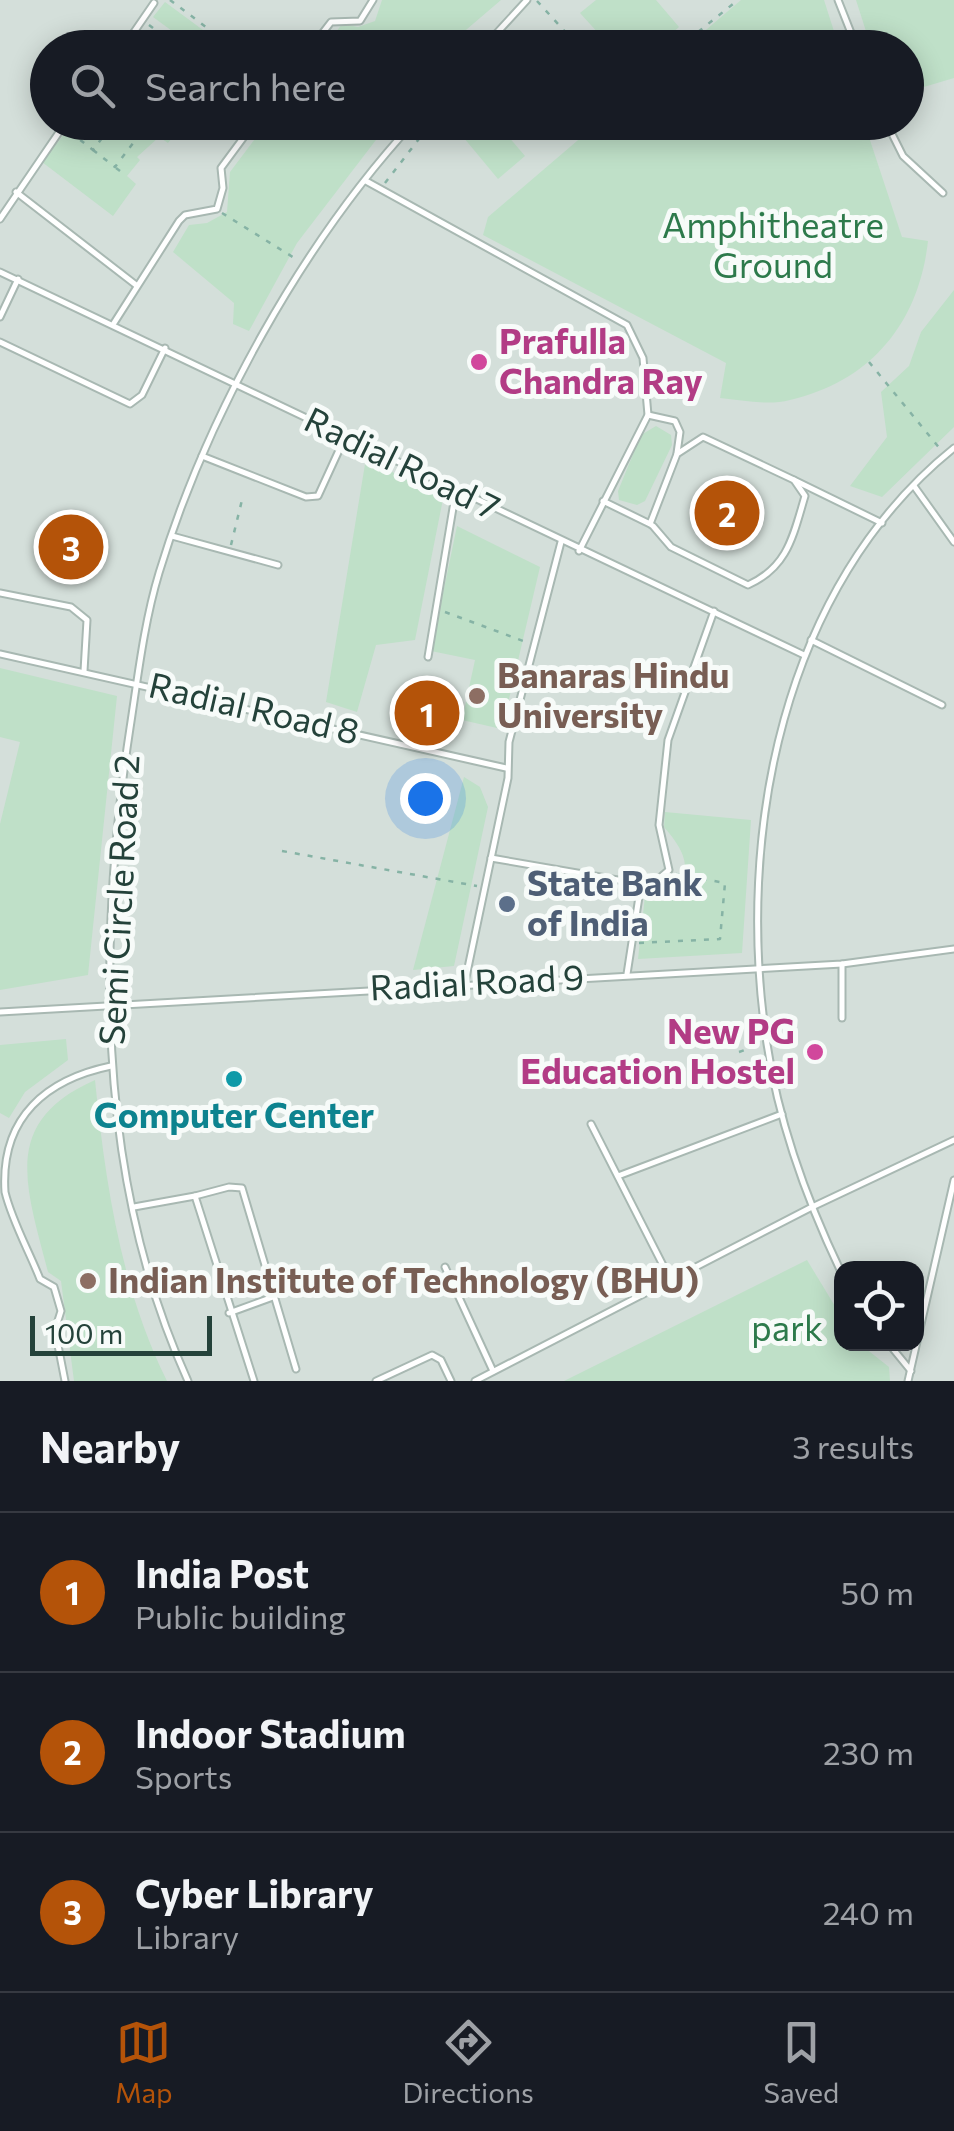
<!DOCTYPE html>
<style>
:root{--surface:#171b24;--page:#242831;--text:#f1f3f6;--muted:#9ea1a6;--line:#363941;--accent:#b45309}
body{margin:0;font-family:Commissioner,sans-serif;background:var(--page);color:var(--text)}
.controls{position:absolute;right:30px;bottom:30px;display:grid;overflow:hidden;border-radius:20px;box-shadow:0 5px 25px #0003}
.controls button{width:90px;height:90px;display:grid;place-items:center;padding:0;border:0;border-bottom:2px solid var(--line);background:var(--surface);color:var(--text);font:50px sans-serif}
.scale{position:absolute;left:30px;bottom:25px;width:182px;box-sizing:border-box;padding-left:10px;border:5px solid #24423a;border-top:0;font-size:28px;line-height:35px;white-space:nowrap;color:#24423a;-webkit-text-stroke:8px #f7fbf9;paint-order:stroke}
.you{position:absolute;left:425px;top:798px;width:35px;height:35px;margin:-25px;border:8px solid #fff;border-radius:50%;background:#1a73e8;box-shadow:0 0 0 15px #1a73e833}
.badge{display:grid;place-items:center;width:65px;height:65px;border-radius:50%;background:var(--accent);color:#fff;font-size:32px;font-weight:700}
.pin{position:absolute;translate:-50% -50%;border:5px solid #fff;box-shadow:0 2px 10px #0006}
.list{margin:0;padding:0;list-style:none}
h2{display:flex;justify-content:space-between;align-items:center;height:130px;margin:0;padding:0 40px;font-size:42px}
h2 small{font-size:32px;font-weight:400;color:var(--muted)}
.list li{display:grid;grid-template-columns:65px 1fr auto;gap:30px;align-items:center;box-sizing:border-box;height:160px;padding:0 40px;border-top:2px solid var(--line)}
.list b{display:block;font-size:38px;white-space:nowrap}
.list p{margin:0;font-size:32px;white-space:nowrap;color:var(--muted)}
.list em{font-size:32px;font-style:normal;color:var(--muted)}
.icon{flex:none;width:55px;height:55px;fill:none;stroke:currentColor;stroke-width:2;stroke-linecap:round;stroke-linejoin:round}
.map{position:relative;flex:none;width:954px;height:1381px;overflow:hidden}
.search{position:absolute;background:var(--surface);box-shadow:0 5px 25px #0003;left:30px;right:30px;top:30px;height:110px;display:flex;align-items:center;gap:25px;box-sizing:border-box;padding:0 35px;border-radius:55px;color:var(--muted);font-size:38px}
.sheet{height:610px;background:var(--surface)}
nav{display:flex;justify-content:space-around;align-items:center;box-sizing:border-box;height:140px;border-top:2px solid var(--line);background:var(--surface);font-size:28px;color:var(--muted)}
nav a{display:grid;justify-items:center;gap:5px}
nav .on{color:var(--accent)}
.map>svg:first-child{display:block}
.built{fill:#d4dfda;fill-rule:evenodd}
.green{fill:#bfe0c8}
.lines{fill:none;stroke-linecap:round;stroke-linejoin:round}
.lane-casing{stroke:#a8b8b2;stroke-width:9}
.path{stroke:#86b3a5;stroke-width:2.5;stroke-dasharray:5 8;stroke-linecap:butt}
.lane{stroke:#fff;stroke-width:5}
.hotel-dot{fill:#d1479c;stroke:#f7fbf9;stroke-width:4}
.education-dot{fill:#8d6e63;stroke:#f7fbf9;stroke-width:4}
.service-dot{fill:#5c6f8a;stroke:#f7fbf9;stroke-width:4}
.culture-dot{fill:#0f9aa8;stroke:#f7fbf9;stroke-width:4}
.labels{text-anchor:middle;stroke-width:10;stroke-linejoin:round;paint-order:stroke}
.park-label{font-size:35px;fill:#2d7a4b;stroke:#f7fbf9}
.hotel-label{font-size:35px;font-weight:bold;fill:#b23c85;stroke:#f7fbf9;text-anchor:start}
.street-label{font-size:35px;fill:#24423a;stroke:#f7fbf9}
.education-label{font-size:35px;font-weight:bold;fill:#785e54;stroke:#f7fbf9;text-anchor:start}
.service-label{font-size:35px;font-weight:bold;fill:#4e5e75;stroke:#f7fbf9;text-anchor:start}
.culture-label{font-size:35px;font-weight:bold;fill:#0d838f;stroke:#f7fbf9}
</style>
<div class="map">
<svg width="954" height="1381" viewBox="0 0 954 1381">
<rect width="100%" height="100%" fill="#e6efeb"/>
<!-- built -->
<path class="built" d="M0,0H954V1381H0ZM48,48H906V122H48ZM842,1268H916V1344H842Z"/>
<!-- green -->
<g class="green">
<polygon points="382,0 501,0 446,47 324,48 342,24 358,27 375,21"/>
<polygon points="596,0 656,0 679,27 656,47 611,47 580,13"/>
<polygon points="741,0 824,0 839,47 686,47"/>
<polygon points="856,0 954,0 954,78 907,92 906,48 871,47"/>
<polygon points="165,2 226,47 194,47 153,17"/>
<path d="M864,122L902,237L928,241C919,322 872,381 790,400C768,406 742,400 720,398L726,363L483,235L488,217L598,123Z"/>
<polygon points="73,123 73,122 184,123 168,143 159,137 137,157 140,160 127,176 136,184 113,216 42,162"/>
<polygon points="267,123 389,123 297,243 249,331 233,324 234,303 173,252 189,225 207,223 227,212 230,172"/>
<polygon points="471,123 497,123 525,156 498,179 459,132"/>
<polygon points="954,290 954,427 882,497 850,486 887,437 881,392 909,366 921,332"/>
<polygon points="656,426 671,435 672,445 645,501 637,505 619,500 618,491 641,435"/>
<polygon points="366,458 443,499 415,640 376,645 357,712 326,702"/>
<polygon points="457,526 540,567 505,716 497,728 462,720 475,660 431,651"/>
<polygon points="0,668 117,696 88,975 0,990 0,824 20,742 0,737"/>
<polygon points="464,777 480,787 488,807 454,966 413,970"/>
<path d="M665,812L751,820L742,953L638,959L645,896C695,885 694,861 664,827Z"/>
<polygon points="66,1039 68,1060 25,1092 9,1118 0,1113 0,1045"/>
<path d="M95,1080C105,1181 121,1289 167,1381H74L61,1281L48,1272C26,1186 0,1122 95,1080Z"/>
<polygon points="807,1260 841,1316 842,1344 860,1344 889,1367 890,1381 564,1381"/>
</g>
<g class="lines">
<defs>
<g id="lane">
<polyline points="838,0 857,48"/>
<polyline points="123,48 154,3"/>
<polyline points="311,48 331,22 360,21 373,0"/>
<polyline points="483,48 527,0"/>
<polyline points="886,122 903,156 943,193"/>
<polyline points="366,181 627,325 643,358 648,415 579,551"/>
<polyline points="16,192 136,285"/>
<polyline points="0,219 66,122"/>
<polyline points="0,272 804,655"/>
<polyline points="0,317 18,279"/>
<polyline points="114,323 179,221 185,215 217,209 223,188 221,168 255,122"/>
<polyline points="0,342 130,404 142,395 165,348"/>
<polyline points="648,415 675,421 680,432 677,453"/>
<polyline points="202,456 306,497 318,496 346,435"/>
<polyline points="794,480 882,523"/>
<polyline points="914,486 954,542"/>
<path d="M603,501L650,524L653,526L671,547L748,585C788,567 793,536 805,496L794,480L703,437L677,454L650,524"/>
<polyline points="172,536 278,565"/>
<polyline points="0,593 71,607 87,620 84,671"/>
<polyline points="811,640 942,705"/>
<polyline points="0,654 506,768"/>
<polyline points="428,657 456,490"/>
<polyline points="491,858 641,884"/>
<polyline points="842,964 842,1018"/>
<polyline points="627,974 641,884 655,882 669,870 659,825 668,740 714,611"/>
<polyline points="465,982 508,778 509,742 561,542"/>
<polyline points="0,1012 842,964 954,949"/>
<polyline points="591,1124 670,1279"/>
<polyline points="618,1176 782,1114"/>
<polyline points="195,1196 229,1187 242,1188 296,1369"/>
<polyline points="134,1207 195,1196 254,1381"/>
<polyline points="445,1267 493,1371"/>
<path d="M842,1274C807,1201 779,1125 767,1044C735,836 782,586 954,448"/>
<polyline points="229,1313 273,1297"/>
<polyline points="889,1344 911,1371"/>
<path d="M65,1381L55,1330L61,1311L54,1287L40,1279C29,1251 12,1221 5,1192C0,1116 48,1079 111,1066"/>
<path d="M188,1381C96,1179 97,944 130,728C138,676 144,623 159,573C206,417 303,242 414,122"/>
<polyline points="376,1381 432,1355 441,1360 451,1381"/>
<polyline points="475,1381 810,1208 954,1140"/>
<polyline points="908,1381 954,1180"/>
</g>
</defs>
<!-- lane casing -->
<use href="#lane" class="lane-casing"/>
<!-- path -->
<g class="path">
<polyline points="170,0 234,48"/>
<polyline points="537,1 580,48"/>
<polyline points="149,25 180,48"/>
<polyline points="678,48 738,0"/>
<polyline points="166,122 168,125"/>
<polyline points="70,132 93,150 114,122"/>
<polyline points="93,150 115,167 149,122"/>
<polyline points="116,168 124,174"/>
<polyline points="385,183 432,122"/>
<polyline points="222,213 296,259"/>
<polyline points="869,362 941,450"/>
<polyline points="231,545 242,500"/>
<polyline points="445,612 526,642"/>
<polyline points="282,851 477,886"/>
<polyline points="639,943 720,939 725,883 676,874"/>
<polyline points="739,1052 757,1046"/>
</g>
<!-- lane -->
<use href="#lane" class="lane"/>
</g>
<!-- markers -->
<g class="hotel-dot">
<circle cx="479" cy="362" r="10"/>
<circle cx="815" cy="1052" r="10"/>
</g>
<g class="education-dot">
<circle cx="477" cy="696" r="10"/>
<circle cx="88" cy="1281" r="10"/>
</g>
<circle class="service-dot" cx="507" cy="904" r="10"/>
<circle class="culture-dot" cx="234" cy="1079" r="10"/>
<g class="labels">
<!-- park labels -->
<g class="park-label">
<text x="773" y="238">Amphitheatre<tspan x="773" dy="40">Ground</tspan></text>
<text x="787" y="1341">park</text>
</g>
<!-- hotel labels -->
<g class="hotel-label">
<text x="499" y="354">Prafulla<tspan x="499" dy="40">Chandra Ray</tspan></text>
<text x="795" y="1044" text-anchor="end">New PG<tspan x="795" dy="40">Education Hostel</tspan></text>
</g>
<!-- street labels -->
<g class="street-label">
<text transform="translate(402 464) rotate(26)" y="12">Radial Road 7</text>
<text transform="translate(254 709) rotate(13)" y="12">Radial Road 8</text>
<text transform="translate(120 900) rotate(-87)" y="12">Semi Circle Road 2</text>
<text transform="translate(477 983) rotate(-3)" y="12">Radial Road 9</text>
</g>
<!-- education labels -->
<g class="education-label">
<text x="497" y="688">Banaras Hindu<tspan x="497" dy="40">University</tspan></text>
<text x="108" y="1293">Indian Institute of Technology (BHU)</text>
</g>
<!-- service labels -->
<g class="service-label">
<text x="527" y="896">State Bank<tspan x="527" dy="40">of India</tspan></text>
</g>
<!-- culture labels -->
<g class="culture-label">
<text x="234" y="1128">Computer Center</text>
</g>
</g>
</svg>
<div class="controls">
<button><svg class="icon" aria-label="locate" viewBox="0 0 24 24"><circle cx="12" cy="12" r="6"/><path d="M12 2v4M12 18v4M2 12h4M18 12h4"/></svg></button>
</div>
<div class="scale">100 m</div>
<div class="you"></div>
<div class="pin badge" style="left:427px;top:713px">1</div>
<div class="pin badge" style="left:727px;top:513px">2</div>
<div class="pin badge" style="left:71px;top:547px">3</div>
<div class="search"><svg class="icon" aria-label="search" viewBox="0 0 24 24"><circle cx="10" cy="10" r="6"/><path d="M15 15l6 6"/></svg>Search here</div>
</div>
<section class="sheet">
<h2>Nearby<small>3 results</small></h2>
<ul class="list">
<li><span class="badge">1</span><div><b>India Post</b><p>Public building</p></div><em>50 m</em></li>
<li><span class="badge">2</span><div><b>Indoor Stadium</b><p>Sports</p></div><em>230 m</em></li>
<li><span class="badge">3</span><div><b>Cyber Library</b><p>Library</p></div><em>240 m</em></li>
</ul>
</section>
<nav>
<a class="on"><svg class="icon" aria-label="map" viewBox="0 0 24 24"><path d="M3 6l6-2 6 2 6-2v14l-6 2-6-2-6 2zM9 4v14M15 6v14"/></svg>Map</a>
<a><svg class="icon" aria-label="directions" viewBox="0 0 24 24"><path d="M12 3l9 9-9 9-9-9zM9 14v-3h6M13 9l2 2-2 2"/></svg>Directions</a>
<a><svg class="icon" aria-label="saved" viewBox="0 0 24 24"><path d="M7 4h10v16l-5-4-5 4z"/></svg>Saved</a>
</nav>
